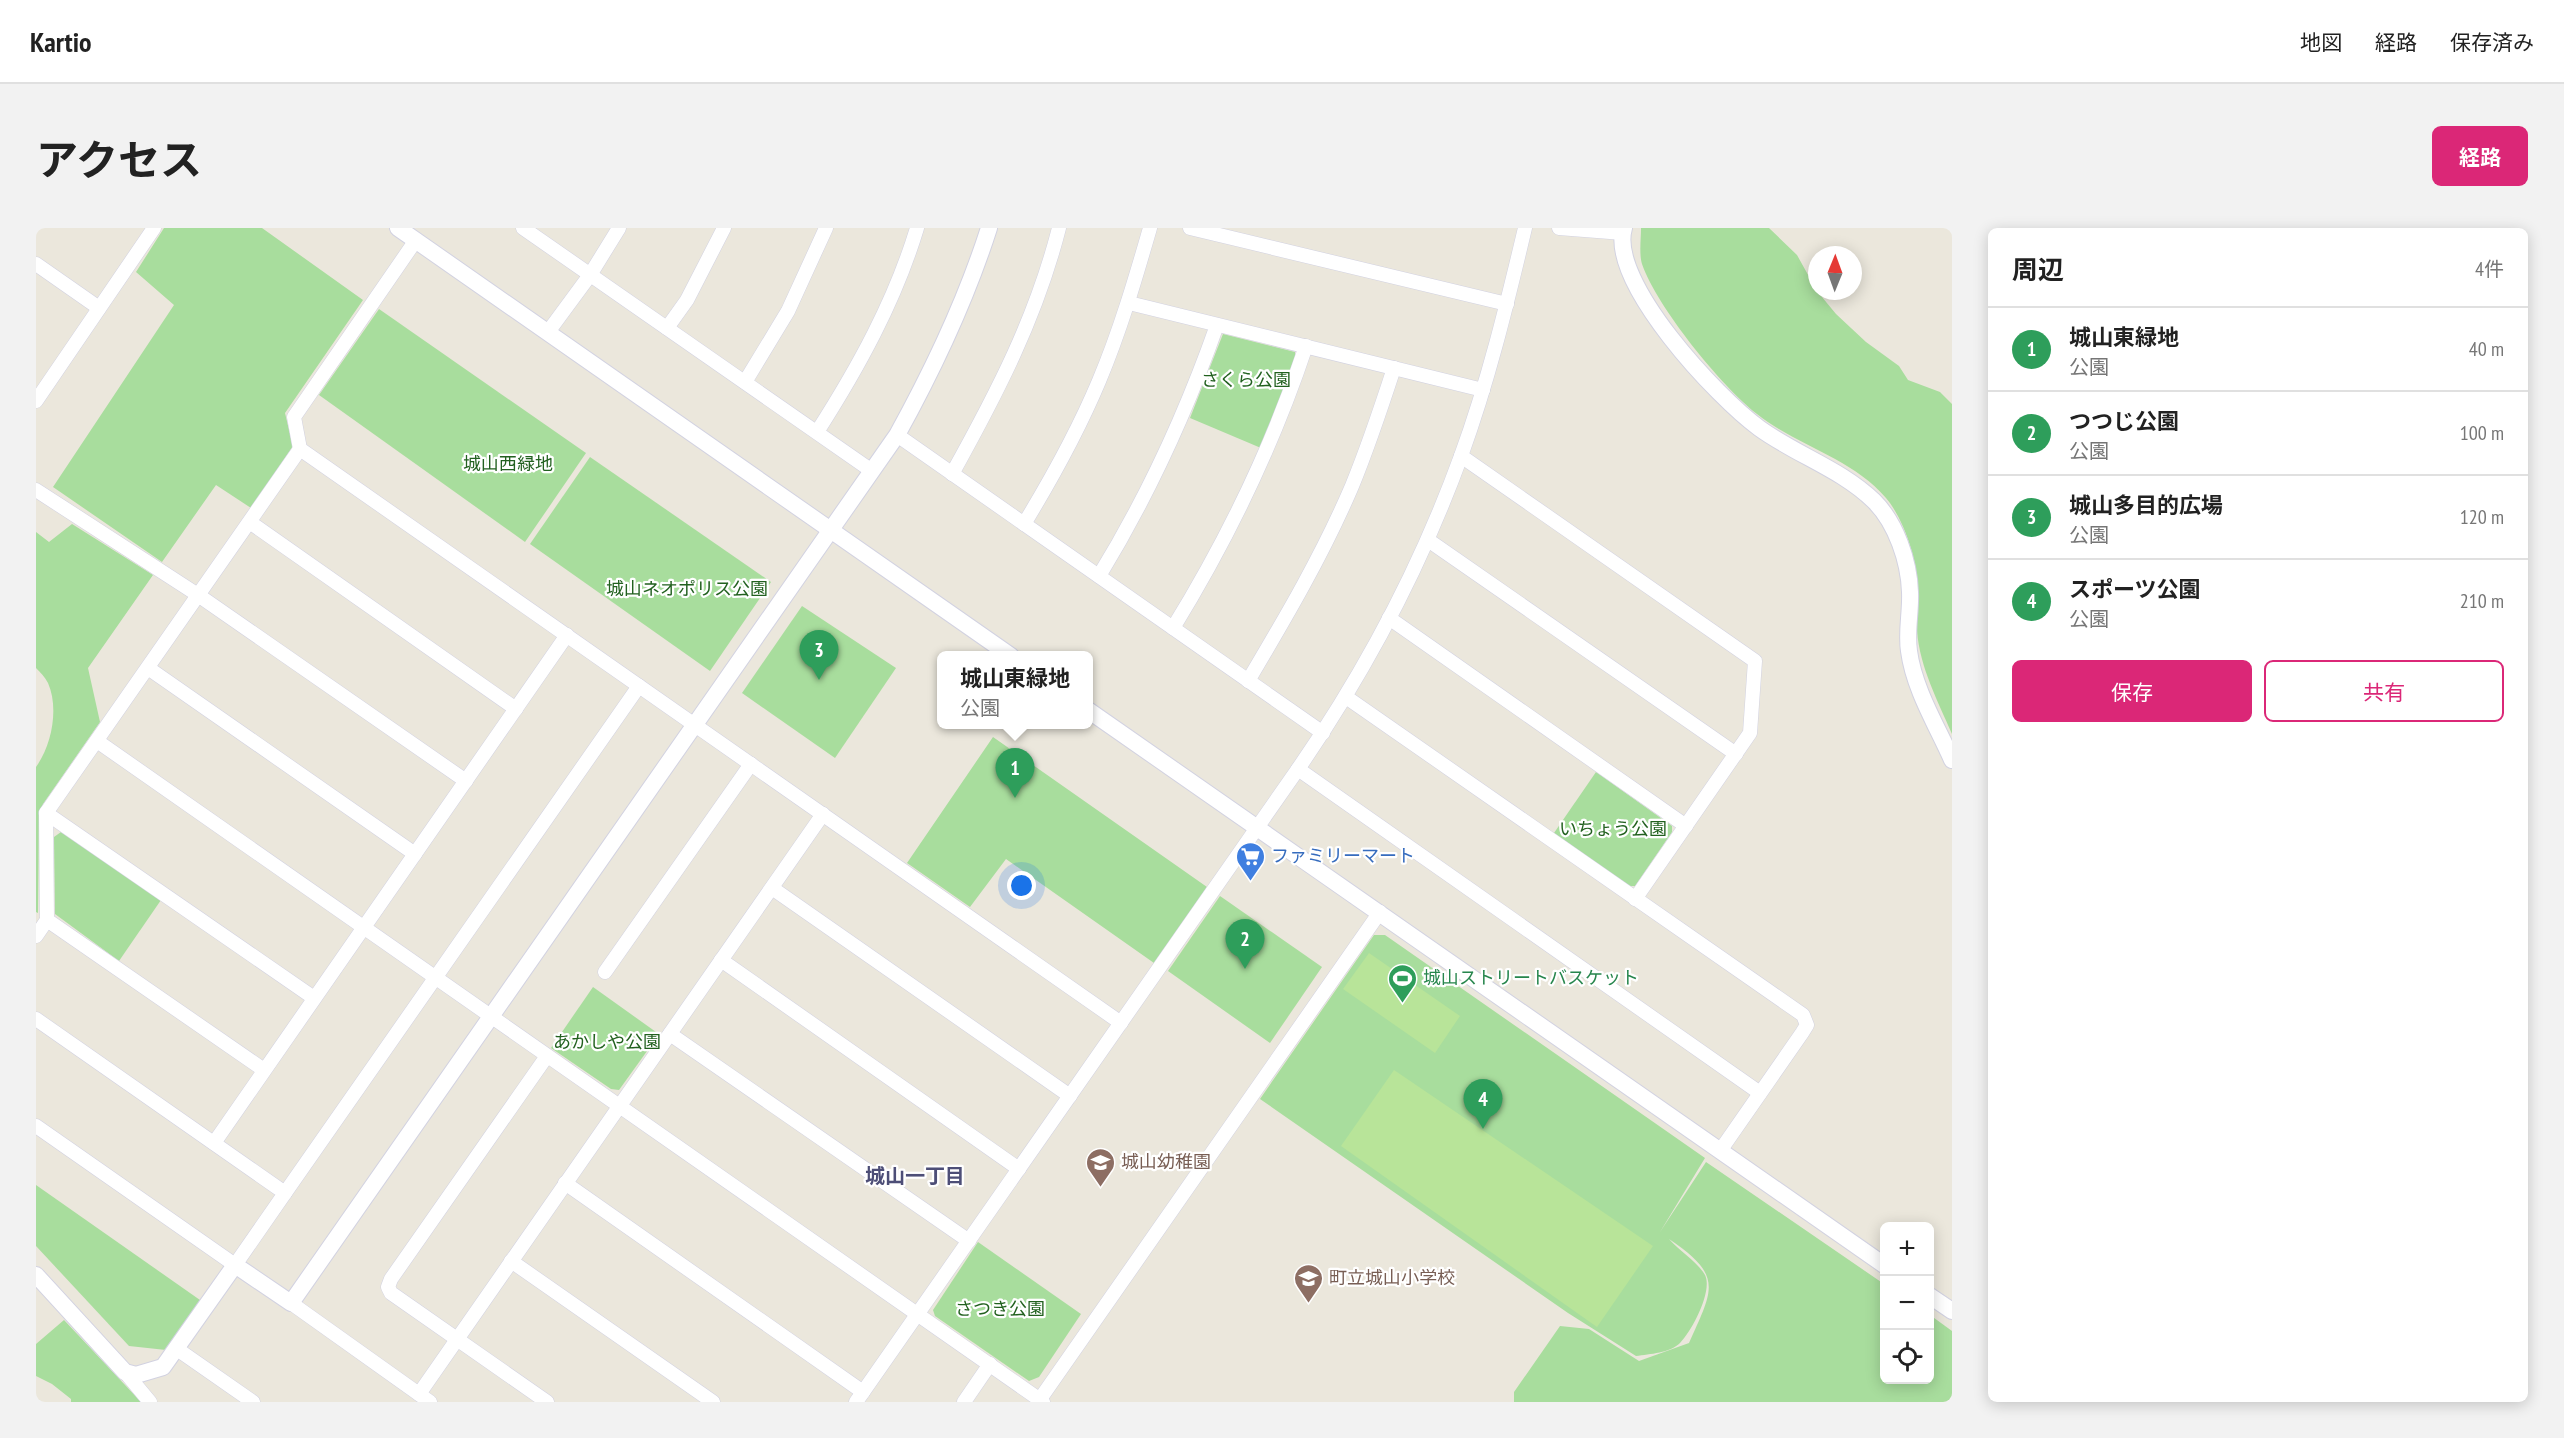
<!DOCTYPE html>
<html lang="ja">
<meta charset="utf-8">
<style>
:root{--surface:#fff;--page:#f2f2f2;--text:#222;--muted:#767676;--line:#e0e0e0;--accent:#db2777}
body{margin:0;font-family:"PT Sans Narrow","Noto Sans JP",sans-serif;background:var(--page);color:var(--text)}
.controls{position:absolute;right:18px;bottom:18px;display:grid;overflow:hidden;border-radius:9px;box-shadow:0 3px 15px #0003}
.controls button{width:54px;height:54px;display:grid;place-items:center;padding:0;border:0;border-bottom:2px solid var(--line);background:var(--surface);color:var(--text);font:30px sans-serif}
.compass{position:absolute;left:1772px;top:18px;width:54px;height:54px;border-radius:50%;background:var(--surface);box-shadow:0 3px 15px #0003;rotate:1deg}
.you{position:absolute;left:986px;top:658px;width:21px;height:21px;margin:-15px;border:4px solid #fff;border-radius:50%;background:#1a73e8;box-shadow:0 0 0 9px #1a73e833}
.badge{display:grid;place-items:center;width:39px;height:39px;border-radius:50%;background:var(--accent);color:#fff;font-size:20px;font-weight:700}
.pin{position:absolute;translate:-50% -50px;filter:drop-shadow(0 2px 3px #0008)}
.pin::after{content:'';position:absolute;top:32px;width:21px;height:18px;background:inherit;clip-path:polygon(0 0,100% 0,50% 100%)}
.popup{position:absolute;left:901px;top:423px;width:156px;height:78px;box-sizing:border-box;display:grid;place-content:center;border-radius:9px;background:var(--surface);filter:drop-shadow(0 2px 4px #0005);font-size:20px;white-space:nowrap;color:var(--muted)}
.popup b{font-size:22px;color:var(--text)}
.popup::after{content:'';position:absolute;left:50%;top:100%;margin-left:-12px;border:12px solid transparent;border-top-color:var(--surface)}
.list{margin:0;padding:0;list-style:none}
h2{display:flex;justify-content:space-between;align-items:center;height:78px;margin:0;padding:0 24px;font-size:26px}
h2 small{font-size:20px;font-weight:400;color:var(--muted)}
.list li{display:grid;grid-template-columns:39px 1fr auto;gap:18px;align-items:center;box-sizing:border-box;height:84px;padding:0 24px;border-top:2px solid var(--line)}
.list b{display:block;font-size:22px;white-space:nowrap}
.list p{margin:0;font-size:20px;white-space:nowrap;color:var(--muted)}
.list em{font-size:20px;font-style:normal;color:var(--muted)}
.actions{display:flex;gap:12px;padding:18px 24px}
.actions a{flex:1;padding:14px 0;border:2px solid var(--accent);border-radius:9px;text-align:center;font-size:21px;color:var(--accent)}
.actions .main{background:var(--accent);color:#fff}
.icon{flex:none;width:33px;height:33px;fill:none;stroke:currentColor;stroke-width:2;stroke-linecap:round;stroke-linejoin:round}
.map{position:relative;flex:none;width:1916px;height:1174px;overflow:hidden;border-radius:9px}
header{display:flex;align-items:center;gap:36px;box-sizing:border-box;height:84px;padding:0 30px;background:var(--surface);border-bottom:2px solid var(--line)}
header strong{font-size:28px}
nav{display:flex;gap:33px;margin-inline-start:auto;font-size:21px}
.intro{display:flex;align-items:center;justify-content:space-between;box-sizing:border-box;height:144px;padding:0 36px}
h1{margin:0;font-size:42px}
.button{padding:15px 27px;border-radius:9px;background:var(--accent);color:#fff;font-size:21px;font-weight:700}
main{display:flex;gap:36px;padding:0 36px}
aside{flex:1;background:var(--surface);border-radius:9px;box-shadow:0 3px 15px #0003}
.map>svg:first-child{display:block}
.green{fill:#a8dd9d}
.pitch{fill:#b8e499}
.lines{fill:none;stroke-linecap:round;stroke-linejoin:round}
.minor-casing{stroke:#d2d2e1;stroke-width:15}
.tertiary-casing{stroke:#d2d2e1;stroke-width:18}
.minor{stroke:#fff;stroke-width:14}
.tertiary{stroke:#fff;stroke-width:16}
.labels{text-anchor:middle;stroke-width:4.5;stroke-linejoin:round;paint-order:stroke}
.park-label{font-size:18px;fill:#22611f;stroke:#fff}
.shop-label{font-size:18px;fill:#366cbe;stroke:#fff;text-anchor:start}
.leisure-label{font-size:18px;fill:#27864d;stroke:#fff;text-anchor:start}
.education-label{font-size:18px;fill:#785e54;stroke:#fff;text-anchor:start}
.neighbourhood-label{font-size:20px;font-weight:bold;fill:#4d4e77;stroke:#fff}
</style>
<header>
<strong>Kartio</strong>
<nav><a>地図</a><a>経路</a><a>保存済み</a></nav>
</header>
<div class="intro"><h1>アクセス</h1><a class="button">経路</a></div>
<main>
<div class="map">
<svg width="1916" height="1174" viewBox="0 0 1916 1174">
<rect width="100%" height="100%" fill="#ebe7dc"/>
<!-- green -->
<g class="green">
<polygon points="128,0 226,0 327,72 249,185 257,218 215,280 180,257 126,334 17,259 138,77 100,44"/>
<path d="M1605,0H1733L1761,27L1781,63L1800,86L1830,114L1863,138L1872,152L1904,164L1916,176V506C1902,473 1884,440 1881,403C1880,390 1882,376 1882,363C1882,334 1868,291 1850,270C1816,230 1761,218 1721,186C1685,158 1621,79 1606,36C1603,26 1605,11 1605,0Z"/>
<polygon points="343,81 550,225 489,314 283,167"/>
<polygon points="1187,106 1259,124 1259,132 1225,220 1154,190"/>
<polygon points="554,229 735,354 674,443 494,316"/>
<path d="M36,296L117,347L52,440L64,494L7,576L3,586L2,685L0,684V539C16,517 23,480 12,455C9,449 4,444 0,440V304L13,314Z"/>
<polygon points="766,378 860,440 799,530 706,465"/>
<polygon points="957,509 1171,659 1118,735 970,631 934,679 871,635"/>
<polygon points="1560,544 1636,598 1636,604 1599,658 1593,658 1518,605"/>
<polygon points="25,604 125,672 83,733 19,686 18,609"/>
<polygon points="1184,668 1286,739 1234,815 1132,743"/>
<path d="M1338,707H1349L1669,930L1624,1004L1670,934L1848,1056V1152H1894V1087L1916,1103V1174H1478V1164L1524,1098L1553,1101L1603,1133L1653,1115C1677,1061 1688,1048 1633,1011C1643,1023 1661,1033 1669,1047C1677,1063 1656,1103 1644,1115C1634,1125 1614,1126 1600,1128L1532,1085L1224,871Z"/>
<polygon points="557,759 620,804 619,812 583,862 575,861 515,820"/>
<polygon points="0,957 164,1072 130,1122 93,1118 0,1018"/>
<polygon points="942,1014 1045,1086 1003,1149 993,1153 899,1088 897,1082"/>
<polygon points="28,1092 105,1174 35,1174 35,1171 16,1156 0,1148 0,1116"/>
</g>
<!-- pitch -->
<g class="pitch">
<polygon points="1333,725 1424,788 1399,825 1307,761"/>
<polygon points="1358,842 1617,1018 1561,1099 1305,918"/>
</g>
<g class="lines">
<defs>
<g id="minor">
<polyline points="487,0 836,243"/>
<polyline points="1154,0 1471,76"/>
<polyline points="1523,0 1587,5"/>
<polyline points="380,12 258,189 264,221 1085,795"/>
<polyline points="0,36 63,80"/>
<polyline points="1093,75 1447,162"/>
<polyline points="631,100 651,72 688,0"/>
<polyline points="512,104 554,47 583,0"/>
<polyline points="709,154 752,83 790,0"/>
<polyline points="0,173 118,0"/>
<path d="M781,204C822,140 859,73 881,0"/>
<polyline points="861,207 1287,505"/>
<polyline points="1425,228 1719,433 1714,505 1599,671"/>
<path d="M916,246C961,165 1000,90 1023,0"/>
<polyline points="0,262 162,367 430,553"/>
<polyline points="215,295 480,481"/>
<path d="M988,296C1016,250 1042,203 1063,153C1084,103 1099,52 1114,0"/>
<polyline points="1392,312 1700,526"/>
<path d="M1063,348C1112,268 1150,185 1181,97"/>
<polyline points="1353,390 1650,598"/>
<path d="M1137,400C1193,309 1236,220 1270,118"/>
<polyline points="112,440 379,626"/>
<path d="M1212,453C1250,389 1287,326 1316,258C1332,219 1345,180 1358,140"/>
<polyline points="1310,469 1767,787 1771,797 1766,805 1684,923"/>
<polyline points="61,513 1007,1174"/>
<polyline points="1262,541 1724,865"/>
<polyline points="10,585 278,770"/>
<polyline points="736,660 1034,868"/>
<polyline points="11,692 228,842"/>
<polyline points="0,708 11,692 10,585 264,221"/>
<polyline points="685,732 983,941"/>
<polyline points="569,744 715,536"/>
<polyline points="0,791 249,965 199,1037 0,898"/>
<polyline points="634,806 933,1013"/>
<polyline points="178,915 531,407"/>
<polyline points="529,955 827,1164"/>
<polyline points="249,965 603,458"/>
<polyline points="475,1033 677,1174"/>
<polyline points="255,1075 394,1174"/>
<polyline points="141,1121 217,1174"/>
<polyline points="89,1144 114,1174"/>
<polyline points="383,1166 787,586"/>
<polyline points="511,1174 355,1065 352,1059 355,1051 511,828"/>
<path d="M820,1174L1262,541C1329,444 1385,338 1425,228C1452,154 1471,76 1489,0"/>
<polyline points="928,1174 954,1136"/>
<polyline points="1002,1174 1344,684"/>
</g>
<g id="tertiary">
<polyline points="362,0 975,428"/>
<path d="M1588,0C1572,54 1682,170 1723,200C1760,227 1805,241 1838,273C1860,295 1873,333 1874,364C1875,383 1870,404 1873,423C1878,461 1901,498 1916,532"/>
<polyline points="1052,482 1848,1037"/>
<path d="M0,1047L89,1144L100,1147L127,1139L199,1037L255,1075L861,207C898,140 930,72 953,0"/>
<polyline points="1894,1068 1916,1083"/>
</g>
</defs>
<!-- minor casing -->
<use href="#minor" class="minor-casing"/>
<!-- tertiary casing -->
<use href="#tertiary" class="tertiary-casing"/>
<!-- minor -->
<use href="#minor" class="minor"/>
<!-- tertiary -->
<use href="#tertiary" class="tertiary"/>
</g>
<!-- icons -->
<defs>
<symbol id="supermarket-pin" viewBox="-11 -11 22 30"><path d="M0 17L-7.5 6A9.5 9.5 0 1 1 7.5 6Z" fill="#3f7fe0" stroke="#fff"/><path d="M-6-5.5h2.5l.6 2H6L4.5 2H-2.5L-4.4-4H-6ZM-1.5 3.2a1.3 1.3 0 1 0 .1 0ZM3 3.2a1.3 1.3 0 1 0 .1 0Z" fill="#fff"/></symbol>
<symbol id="stadium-pin" viewBox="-11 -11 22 30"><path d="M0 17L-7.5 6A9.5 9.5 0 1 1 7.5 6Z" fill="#2e9e5b" stroke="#fff"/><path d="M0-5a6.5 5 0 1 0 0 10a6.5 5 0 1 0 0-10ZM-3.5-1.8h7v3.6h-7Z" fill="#fff"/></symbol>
<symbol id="school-pin" viewBox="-11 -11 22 30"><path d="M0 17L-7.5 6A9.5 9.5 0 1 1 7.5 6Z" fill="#8d6e63" stroke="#fff"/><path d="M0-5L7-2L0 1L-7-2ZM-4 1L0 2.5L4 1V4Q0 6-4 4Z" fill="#fff"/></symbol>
</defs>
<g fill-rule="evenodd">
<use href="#supermarket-pin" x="1198" y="612" width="33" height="45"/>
<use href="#stadium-pin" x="1350" y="734" width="33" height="45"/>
<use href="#school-pin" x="1048" y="918" width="33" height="45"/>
<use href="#school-pin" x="1256" y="1034" width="33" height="45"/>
</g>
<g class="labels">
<!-- park labels -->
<g class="park-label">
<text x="1210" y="158">さくら公園</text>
<text x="472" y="242">城山西緑地</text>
<text x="651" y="367">城山ネオポリス公園</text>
<text x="1577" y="607">いちょう公園</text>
<text x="571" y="820">あかしや公園</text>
<text x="964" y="1087">さつき公園</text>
</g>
<!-- shop labels -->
<g class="shop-label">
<text x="1235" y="634">ファミリーマート</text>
</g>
<!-- leisure labels -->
<g class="leisure-label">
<text x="1387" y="756">城山ストリートバスケット</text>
</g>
<!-- education labels -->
<g class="education-label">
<text x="1085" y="940">城山幼稚園</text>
<text x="1293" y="1056">町立城山小学校</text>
</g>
<!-- neighbourhood labels -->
<g class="neighbourhood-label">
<text x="879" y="955">城山一丁目</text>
</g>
</g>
</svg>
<div class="controls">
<button>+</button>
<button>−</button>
<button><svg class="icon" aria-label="locate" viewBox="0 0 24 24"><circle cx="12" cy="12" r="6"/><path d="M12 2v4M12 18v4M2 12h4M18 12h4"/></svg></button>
</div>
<svg class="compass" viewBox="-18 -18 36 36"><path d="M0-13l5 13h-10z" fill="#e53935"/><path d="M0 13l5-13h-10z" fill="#767676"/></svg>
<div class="you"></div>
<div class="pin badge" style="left:979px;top:570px;background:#2e9e5b">1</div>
<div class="popup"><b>城山東緑地</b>公園</div>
<div class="pin badge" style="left:1209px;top:741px;background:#2e9e5b">2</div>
<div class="pin badge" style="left:783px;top:452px;background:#2e9e5b">3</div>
<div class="pin badge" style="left:1447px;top:901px;background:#2e9e5b">4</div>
</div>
<aside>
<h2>周辺<small>4件</small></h2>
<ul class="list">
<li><span class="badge" style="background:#2e9e5b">1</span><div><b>城山東緑地</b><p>公園</p></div><em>40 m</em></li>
<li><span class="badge" style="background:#2e9e5b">2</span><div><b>つつじ公園</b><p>公園</p></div><em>100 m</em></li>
<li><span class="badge" style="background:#2e9e5b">3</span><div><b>城山多目的広場</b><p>公園</p></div><em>120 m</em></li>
<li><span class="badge" style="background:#2e9e5b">4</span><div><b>スポーツ公園</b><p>公園</p></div><em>210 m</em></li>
</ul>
<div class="actions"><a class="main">保存</a><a>共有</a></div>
</aside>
</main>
